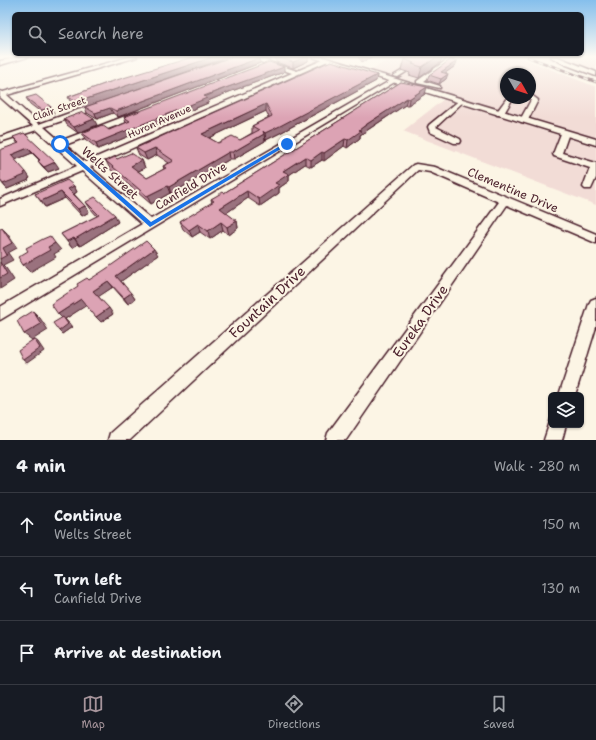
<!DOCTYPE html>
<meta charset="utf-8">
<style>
:root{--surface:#171b24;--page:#242831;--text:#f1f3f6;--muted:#9ea1a6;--line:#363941;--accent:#a6949b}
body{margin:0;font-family:"Shantell Sans",sans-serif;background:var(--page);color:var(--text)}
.controls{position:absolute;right:12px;bottom:12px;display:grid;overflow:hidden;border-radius:6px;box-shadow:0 1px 3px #0004}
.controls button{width:36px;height:36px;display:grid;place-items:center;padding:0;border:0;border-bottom:1px solid var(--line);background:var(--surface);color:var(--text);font:20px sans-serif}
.compass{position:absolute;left:500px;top:68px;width:36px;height:36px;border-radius:50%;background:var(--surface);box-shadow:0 1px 3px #0004;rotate:129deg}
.stop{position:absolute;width:12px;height:12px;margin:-9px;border:3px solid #1a73e8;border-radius:50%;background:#fff}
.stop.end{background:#1a73e8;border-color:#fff;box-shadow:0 1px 4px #0008}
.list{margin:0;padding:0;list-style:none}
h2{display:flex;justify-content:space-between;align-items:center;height:52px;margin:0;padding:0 16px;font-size:17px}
h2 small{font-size:13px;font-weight:400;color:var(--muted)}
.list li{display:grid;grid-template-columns:26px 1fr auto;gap:12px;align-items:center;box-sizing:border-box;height:64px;padding:0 16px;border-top:1px solid var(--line)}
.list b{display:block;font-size:15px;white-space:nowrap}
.list p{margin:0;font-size:13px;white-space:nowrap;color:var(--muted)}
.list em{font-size:13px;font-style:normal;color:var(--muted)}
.icon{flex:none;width:22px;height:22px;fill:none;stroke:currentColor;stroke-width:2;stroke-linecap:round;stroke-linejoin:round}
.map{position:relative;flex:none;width:596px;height:440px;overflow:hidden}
.search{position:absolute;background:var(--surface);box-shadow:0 1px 3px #0004;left:12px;right:12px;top:12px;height:44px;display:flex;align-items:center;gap:10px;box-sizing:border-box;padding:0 14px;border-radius:6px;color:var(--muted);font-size:15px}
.sheet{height:244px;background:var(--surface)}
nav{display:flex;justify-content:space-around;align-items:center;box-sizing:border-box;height:56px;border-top:1px solid var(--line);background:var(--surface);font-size:11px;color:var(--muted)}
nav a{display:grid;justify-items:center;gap:2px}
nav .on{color:var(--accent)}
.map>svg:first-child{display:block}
.built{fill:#f2dcd6;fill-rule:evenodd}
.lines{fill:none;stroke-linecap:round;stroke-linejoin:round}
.minor-casing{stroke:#4a1f2b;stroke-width:3}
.major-casing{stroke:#4a1f2b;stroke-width:3}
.path{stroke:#4a1f2b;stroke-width:1;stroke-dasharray:2.5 1.5;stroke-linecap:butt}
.minor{fill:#fcf5e5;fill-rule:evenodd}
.major{fill:#fcf5e5;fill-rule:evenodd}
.rail-casing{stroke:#4a1f2b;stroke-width:2.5}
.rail{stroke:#fcf5e5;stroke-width:1.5;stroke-dasharray:5;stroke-linecap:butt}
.wall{fill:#bd8c9b;stroke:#4a1f2b;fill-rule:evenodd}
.shaded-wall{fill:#9a727e;stroke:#4a1f2b}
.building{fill:#dca3b4;stroke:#4a1f2b;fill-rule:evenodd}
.route{fill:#1a73e8}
.labels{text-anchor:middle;stroke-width:4;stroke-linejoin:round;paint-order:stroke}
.far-street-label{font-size:10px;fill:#4a1f2b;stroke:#fcf5e5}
.street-label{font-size:12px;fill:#4a1f2b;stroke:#fcf5e5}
.near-street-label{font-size:14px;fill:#4a1f2b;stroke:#fcf5e5}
</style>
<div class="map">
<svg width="596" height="440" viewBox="0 0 596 440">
<rect width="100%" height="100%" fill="#fcf5e5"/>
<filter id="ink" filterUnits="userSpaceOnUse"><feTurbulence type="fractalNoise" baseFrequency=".025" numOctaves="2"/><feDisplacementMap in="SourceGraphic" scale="8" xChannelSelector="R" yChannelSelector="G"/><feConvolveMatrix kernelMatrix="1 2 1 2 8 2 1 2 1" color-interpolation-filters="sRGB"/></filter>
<g filter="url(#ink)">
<!-- built -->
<g class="built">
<polygon points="252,57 308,57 320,60 293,71"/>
<path d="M395,57H519L596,87V138L370,70ZM506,74H530V98H506Z"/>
<polygon points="541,57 596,57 596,77"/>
<polygon points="444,99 596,147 596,205 403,131"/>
</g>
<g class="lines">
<defs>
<g id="minor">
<polygon points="19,57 28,57 0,65 0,61"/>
<polygon points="129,57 137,57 7,95 39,124 97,103 103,103 103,107 44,127 60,141 136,112 142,112 142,116 65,145 85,162 292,73 247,57 255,57 297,71 325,59 330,60 90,167 151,219 393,79 398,80 0,320 0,307 142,224 82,171 0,206 0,199 77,166 37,130 0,142 0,137 33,126 0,97 0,91 3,92"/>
<polygon points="551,57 558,57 596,72 596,76 564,64"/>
<polygon points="448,59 453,60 424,81 440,86 440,88 417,83 417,81"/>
<polygon points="403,70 406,72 398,77 393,76"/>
<polygon points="530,94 538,100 527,122 521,122 520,120 531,100 528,98 530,98"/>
<polygon points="507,98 513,98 503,115 497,115 496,113"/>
<polygon points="461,99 464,101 463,102 436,127 460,139 461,141 460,143 454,143 430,132 428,127 429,125"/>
<polygon points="562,131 568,131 569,133 562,153 596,163 596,178 591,189 585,189 583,187 590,168 554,156 553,154"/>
<polygon points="416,164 435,167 596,234 596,243 507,205 346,440 326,440 328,433 499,202 430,172 418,170 130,440 108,440 110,433 413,165"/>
<polygon points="596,298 596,327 575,395 559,395 589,304 591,300"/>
<polygon points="551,419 551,425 566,425 562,440 544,440"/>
</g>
<polygon id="major" points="312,57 323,57 596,139 596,145"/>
</defs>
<!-- minor casing -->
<use href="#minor" class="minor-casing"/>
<!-- major casing -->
<use href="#major" class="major-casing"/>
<!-- path -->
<polyline class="path" points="106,99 231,57"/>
<!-- minor -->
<use href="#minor" class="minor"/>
<!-- major -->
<use href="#major" class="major"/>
<defs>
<polyline id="rail" points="528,57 596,82"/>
</defs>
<!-- rail casing -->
<use href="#rail" class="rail-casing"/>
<!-- rail -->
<use href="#rail" class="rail"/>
</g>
<!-- wall -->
<g class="wall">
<polygon points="259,57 308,57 308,61 293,68 276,62 276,57 263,58"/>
<polygon points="358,57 372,57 362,62"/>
<polygon points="259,58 260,63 118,117 113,113 97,119 87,113 85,107"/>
<polygon points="442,58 440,63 419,78 409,75 410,73 401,70 404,59"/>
<polygon points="457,61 455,66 445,73 446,79 439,84 427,80 429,75"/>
<polygon points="284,72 229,92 208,101 208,103 98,149 85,139 82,133 109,130 126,123 124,117"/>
<path d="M377,75L376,81L280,133L266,140L265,139V141L234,159H230L171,194L170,193L151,204L110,169L106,161L117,159L142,160L145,168L138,171L147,178L164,169L163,166L169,163L157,155L147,160L139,155L136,148L193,122ZM266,111L269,117L252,126V133L240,140L218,143L209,138Z"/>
<polygon points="110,82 80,109 71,103 68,97"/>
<polygon points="401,82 425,94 408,105 405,105 360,135 360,138 347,148 344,146 324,161 322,160 311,167 305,164 289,175 289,181 279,188 279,193 260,206 248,198 226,213 237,221 238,228 229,235 223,230 210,239 200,232 192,237 183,229 180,222 212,203 211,199 224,193"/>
<polygon points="26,98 54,113 46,116 30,104"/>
<polygon points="64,119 97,125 78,133 67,125"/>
<polygon points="13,137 59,168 48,172 42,166 38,161 39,160 32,153 15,160 30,178 28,179 29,180 7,189 0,181 18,144"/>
<polygon points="74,186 77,192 74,194 85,206 89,212 82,216 65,198 45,207 35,194"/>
<polygon points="86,202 118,222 80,246 78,244 72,248 61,234 97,216 90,208"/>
<polygon points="158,255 121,281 135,299 128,304 113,287 98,296 113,314 101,322 86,305 65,319 72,327 62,334 59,331 62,317 58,314 89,280"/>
</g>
<!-- shaded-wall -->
<g class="shaded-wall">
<polygon points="213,57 229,57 80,109 77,102"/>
<polygon points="263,57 278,57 263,58"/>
<polygon points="306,57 308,57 308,61 293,68 293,62"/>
<polygon points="362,57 372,57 362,62"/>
<polygon points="437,57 444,57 442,58 440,63 419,78 422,67"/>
<polygon points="259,58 260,63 118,117 116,111"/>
<polygon points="457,61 455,66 440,77 441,72"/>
<polygon points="284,67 284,72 229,92 208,101 208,103 98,149 96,143 228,87"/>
<polygon points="448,74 446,79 439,84 441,79"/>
<polygon points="377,75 376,81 280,133 266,140 265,133"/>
<polygon points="427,87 425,94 408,105 409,99"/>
<polygon points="407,98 405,105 360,135 360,138 347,148 348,140 359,130 367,124"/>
<polygon points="266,104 266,111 203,141 202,134"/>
<polygon points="51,107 54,113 46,116 42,110"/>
<polygon points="110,108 113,113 97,119 95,113"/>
<polygon points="94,119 97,125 78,133 74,127"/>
<polygon points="264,134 265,141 234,159 233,152"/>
<polygon points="345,139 344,146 324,161 324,153"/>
<polygon points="28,148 32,153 15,160 11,155"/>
<polygon points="155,148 157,155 147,160 144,153"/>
<polygon points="229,152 230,159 171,194 169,187"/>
<polygon points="322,152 322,160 311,167 311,160"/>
<polygon points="305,157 305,164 289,175 289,181 279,188 279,193 260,206 259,199 283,171"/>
<polygon points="142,160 145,168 134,173 131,166"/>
<polygon points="55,162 59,168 48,172 44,167"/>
<polygon points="26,172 30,178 28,179 29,180 7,189 3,184"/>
<polygon points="74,186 77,192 72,195 68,189"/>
<polygon points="167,186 170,193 151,204 147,196"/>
<polygon points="247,191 248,198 222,216 220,208"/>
<polygon points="61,192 65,198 45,207 41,201"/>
<polygon points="85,206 89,212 82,216 78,209"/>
<polygon points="115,215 118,222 80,246 75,239"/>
<polygon points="237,221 238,228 229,235 227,227"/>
<polygon points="221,222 223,230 210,239 208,231"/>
<polygon points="198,224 200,232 192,237 189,230"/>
<polygon points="2,228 7,233 17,248 8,253 13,260 3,265 6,268 14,280 0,289 0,259 3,248"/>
<polygon points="74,238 78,244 72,248 67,241"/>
<polygon points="55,243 61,250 54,254 56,257 30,272 23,265 48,247"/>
<polygon points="154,249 158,255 120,282 116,276"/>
<polygon points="108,281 113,287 98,297 93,291"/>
<polygon points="131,293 135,299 128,304 124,298"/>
<polygon points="81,299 87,305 65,319 72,327 62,334 59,331 64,320 58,314"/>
<polygon points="109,308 113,314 101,322 96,317"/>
<polygon points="33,311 40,318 48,330 32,340 24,334"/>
<polygon points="34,339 38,342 44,351 27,363 23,360"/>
</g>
<!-- building -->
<g class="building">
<polygon points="193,57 213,57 77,102 68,97 110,82"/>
<polygon points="232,57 256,57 259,58 116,111 110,108 95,113 85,107"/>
<polygon points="276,57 306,57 293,62"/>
<polygon points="408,57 437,57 422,67 412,64 414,63 404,59"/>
<polygon points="450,60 457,61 441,72 448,74 441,79 429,75"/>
<path d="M331,61L377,75L280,126L265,133L263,131L264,134L233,152H229L169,187L167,186L147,196L106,161L115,157L117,159L131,153L142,160L131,166L147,178L166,168L163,166L174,161L155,148L144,153L136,148L193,122ZM266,104L272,116L252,126L259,130L240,140L232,136L218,143L202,134Z"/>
<polygon points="269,62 284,67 228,87 204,96 207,98 96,143 82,133 102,125 109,130 130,121 124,117"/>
<polygon points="401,82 427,87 409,99 407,98 367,124 359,130 361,131 348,140 345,139 324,153 322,152 311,160 305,157 283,171 289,174 275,183 279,185 259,199 247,191 220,208 237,221 227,227 221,222 208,231 198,224 189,230 180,222 214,201 211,199 223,192 224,193"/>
<polygon points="36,95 51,107 42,110 26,98"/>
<polygon points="83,112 94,119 74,127 64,119"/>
<polygon points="24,133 55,162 44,167 38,161 40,160 28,148 11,155 26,172 24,173 25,175 3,184 0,180 0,150 19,143 13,137"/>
<polygon points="67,180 74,186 68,189 85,206 78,209 61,192 41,201 35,194"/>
<polygon points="95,197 115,215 75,239 74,238 67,241 61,234 99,215 86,202"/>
<polygon points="2,228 12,243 3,248 7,255 0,259 0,229"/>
<polygon points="50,236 55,243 48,247 50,250 23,265 18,257 28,251 26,248 43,239"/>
<polygon points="146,241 154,249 116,276 131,293 124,298 108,281 93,291 109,308 96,317 81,299 58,314 51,304 78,286 77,284 87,278 89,280 106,269"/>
<polygon points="0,262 7,274 0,278"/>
<polygon points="33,311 41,324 24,334 17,321"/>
<polygon points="63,317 68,324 59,331 53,323"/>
<polygon points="34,339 40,348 23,360 18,350"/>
</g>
</g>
<!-- sky -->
<linearGradient id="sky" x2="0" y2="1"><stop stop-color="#85bfec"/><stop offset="0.48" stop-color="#fefaf3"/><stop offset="1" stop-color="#fefaf3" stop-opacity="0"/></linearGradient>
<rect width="596" height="118" fill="url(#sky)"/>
<!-- route -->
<polygon class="route" points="58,143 61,143 151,222 285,143 289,144 150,227 58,145"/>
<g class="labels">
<!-- far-street labels -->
<g class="far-street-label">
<text transform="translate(59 108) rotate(-19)" y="4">Clair Street</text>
<text transform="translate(159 121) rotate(-24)" y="4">Huron Avenue</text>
</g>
<!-- street labels -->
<g class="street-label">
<text transform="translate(110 173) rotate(42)" y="4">Welts Street</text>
<text transform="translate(191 186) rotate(-31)" y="4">Canfield Drive</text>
<text transform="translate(513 190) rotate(23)" y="4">Clementine Drive</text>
</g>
<!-- near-street labels -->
<g class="near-street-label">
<text transform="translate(267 302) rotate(-43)" y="5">Fountain Drive</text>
<text transform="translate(420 321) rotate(-55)" y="5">Eureka Drive</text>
</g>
</g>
</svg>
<div class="controls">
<button><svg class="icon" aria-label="layers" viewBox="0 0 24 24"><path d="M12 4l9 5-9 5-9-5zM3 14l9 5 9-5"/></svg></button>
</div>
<svg class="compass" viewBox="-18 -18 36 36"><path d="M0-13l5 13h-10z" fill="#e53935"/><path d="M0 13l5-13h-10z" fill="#9ea1a6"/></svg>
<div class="stop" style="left:60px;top:144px"></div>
<div class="stop end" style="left:287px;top:144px"></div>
<div class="search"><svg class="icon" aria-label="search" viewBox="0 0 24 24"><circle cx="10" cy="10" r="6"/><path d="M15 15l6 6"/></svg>Search here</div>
</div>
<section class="sheet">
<h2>4 min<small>Walk · 280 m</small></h2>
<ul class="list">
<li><svg class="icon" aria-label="ahead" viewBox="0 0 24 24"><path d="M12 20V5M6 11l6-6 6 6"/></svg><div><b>Continue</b><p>Welts Street</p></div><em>150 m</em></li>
<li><svg class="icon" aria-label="left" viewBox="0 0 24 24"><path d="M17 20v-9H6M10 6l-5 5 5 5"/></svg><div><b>Turn left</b><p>Canfield Drive</p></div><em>130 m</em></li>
<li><svg class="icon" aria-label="arrive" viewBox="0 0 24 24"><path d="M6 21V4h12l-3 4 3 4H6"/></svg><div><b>Arrive at destination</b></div></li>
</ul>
</section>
<nav>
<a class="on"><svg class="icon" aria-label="map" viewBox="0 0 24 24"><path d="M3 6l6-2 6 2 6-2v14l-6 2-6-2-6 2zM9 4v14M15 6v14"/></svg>Map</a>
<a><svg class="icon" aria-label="directions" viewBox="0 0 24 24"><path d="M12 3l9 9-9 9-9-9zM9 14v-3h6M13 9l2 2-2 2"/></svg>Directions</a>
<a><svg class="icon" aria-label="saved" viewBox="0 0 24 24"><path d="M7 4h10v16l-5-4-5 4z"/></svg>Saved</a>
</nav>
